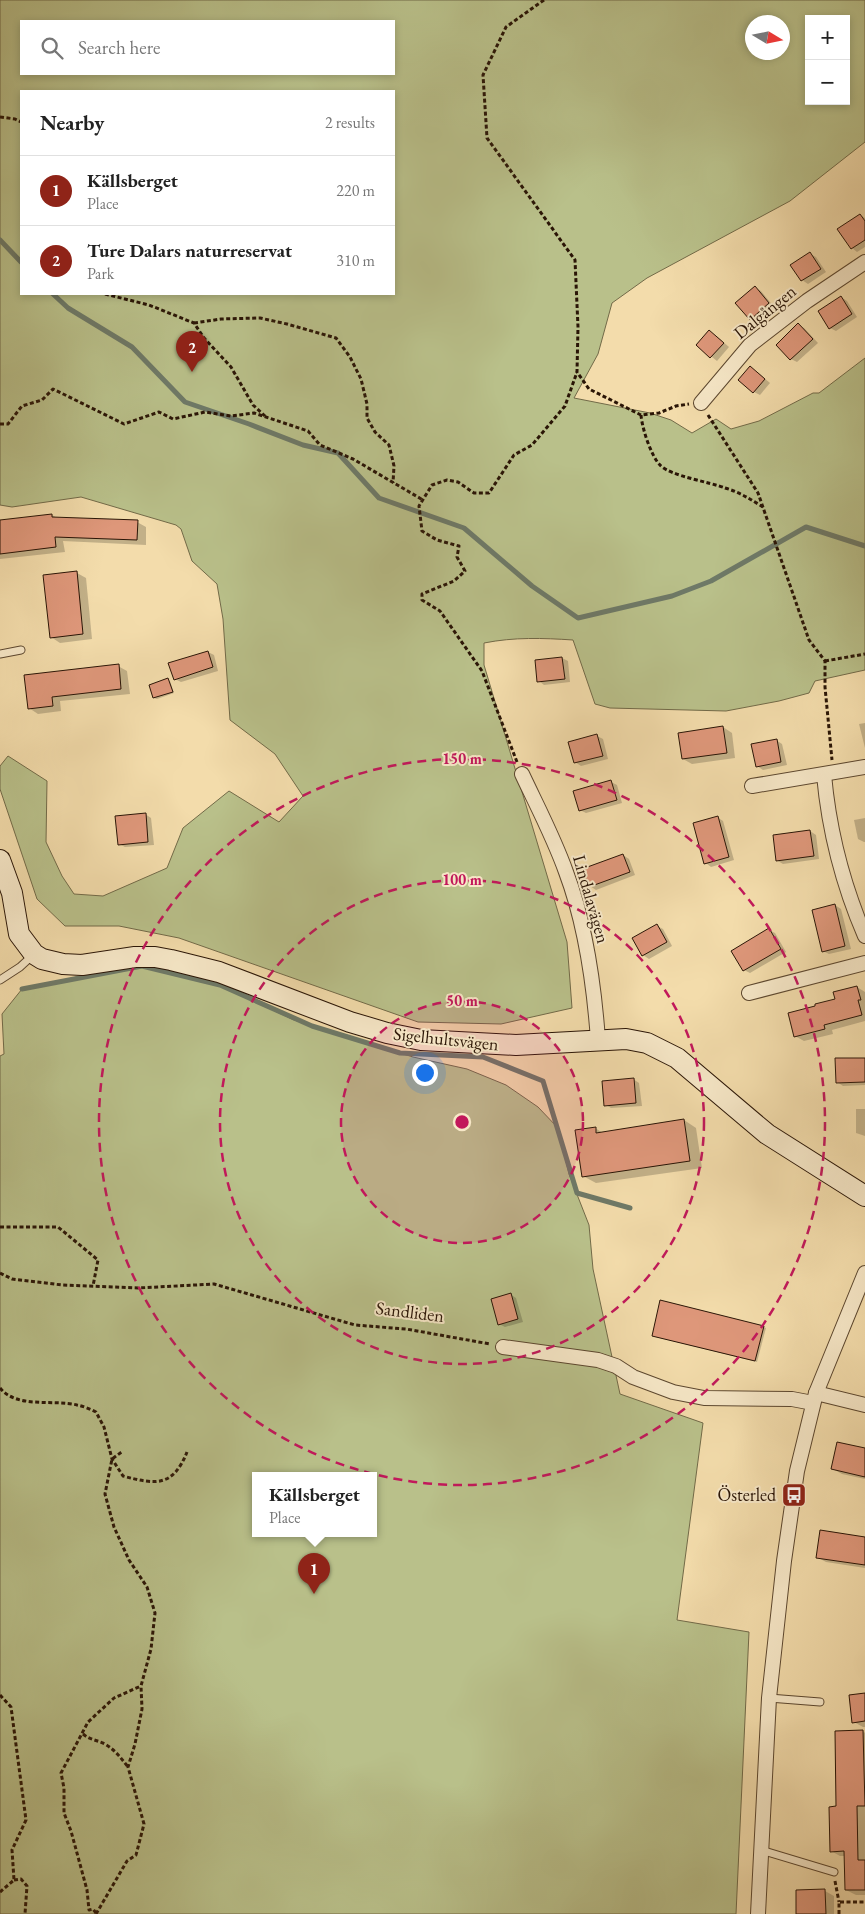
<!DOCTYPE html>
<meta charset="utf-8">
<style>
:root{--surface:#fff;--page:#f2f2f2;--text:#222;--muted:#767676;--line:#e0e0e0;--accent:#8f2418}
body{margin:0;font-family:"EB Garamond",serif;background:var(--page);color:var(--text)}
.controls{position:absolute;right:15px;top:15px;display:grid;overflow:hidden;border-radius:0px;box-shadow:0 2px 8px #0003}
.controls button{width:45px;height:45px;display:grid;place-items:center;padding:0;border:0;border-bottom:1px solid var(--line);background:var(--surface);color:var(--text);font:25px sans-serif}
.compass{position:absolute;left:745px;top:15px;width:45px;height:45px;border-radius:50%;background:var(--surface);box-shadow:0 2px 8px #0003;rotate:100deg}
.you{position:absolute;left:424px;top:1072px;width:18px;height:18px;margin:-12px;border:4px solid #fff;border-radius:50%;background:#1a73e8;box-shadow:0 0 0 8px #1a73e833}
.badge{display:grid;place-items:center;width:32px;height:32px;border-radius:50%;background:var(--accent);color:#fff;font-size:16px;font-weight:700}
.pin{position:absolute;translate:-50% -41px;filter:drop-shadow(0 1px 2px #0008)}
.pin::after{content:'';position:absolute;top:26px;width:18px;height:15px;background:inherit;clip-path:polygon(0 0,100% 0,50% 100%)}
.popup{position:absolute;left:252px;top:1472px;width:125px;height:65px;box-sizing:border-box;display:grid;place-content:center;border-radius:0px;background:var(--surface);filter:drop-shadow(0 1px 4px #0005);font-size:16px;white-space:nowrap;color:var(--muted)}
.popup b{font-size:19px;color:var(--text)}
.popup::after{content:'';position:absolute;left:50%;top:100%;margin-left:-10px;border:10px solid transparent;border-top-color:var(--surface)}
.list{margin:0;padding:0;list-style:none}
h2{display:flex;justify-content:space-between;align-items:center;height:65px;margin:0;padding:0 20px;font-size:21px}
h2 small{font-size:16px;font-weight:400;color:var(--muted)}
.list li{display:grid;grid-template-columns:32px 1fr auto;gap:15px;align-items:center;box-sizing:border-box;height:70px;padding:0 20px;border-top:1px solid var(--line)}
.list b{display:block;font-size:19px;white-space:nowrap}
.list p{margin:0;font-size:16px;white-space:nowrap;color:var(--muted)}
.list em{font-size:16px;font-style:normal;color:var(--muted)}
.icon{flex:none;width:28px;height:28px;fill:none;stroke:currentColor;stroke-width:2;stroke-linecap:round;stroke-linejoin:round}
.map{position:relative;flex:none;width:865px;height:1914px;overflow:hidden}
.search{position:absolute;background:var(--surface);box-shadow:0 2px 8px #0003;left:20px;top:20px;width:375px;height:55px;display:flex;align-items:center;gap:12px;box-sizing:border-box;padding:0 18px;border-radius:0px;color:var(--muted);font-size:19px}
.panel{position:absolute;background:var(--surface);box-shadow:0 2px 8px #0003;left:20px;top:90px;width:375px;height:205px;border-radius:0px}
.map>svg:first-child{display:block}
.green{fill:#b9c08a;stroke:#726a48;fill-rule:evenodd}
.shadow{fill:#0003}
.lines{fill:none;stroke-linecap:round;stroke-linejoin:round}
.stream{stroke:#6e7967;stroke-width:5}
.building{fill:#de977a;stroke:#2a1506}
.lane-casing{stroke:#5c472f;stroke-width:9}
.street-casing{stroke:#5c472f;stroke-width:16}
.secondary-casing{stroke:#2a1506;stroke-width:22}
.path{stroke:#2a1506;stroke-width:3;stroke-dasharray:4 2.5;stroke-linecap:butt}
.lane{stroke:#f7e8c8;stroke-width:7}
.street{stroke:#f7e8c8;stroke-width:14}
.secondary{stroke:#f7e8c8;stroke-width:20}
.ring{fill:none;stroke:#c2185b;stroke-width:2.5;stroke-dasharray:9 6}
.labels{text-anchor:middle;stroke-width:4;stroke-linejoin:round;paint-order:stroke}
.street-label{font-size:18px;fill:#2a1506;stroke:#f7e8c8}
.poi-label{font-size:18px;fill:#2a1506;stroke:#f7e8c8;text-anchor:end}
.centre{fill:#c2185b;stroke:#f7e8c8;stroke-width:2.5}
.ring-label{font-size:15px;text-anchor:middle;font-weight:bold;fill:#c2185b;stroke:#f7e8c8;stroke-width:4;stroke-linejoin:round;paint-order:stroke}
</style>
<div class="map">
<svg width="865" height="1914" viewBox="0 0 865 1914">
<rect width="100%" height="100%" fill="#f3dcab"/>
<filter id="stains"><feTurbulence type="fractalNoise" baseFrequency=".004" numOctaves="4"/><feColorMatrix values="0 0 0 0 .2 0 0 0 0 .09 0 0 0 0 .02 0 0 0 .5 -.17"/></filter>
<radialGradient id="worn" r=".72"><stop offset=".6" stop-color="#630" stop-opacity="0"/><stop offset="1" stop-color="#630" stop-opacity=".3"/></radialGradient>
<!-- green -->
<g class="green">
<path d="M0,0H865V142L790,201L647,278L612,303L598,354L574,398L650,413L671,420L692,433L716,419L731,429L759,421L813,393H819L865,358V670L815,681L809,693L779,701L726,711L610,708L595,704L573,640C543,638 514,637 484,643V665L567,942L572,1008L501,1024L418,1022L179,938L119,926H65L37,899L0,789V766L8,756L47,781L46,842L62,876L74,894L103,896L167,868L183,828L229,791L279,822L303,796L275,754L230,720L223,619L217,584L192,561L181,529L176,525L81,497L12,507L0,505ZM809,19H846V101H809ZM21,21H394V74H21ZM752,22H782V52H752ZM21,91H394V294H21Z"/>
<path d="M155,964L200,976L294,1020L413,1057L467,1069L506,1085L538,1107L558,1128L569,1174L589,1225L593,1269L620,1394L703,1423L677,1620L749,1632L736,1914H0V1056L4,1054L2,1014L22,989L122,967ZM255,1475H373V1533H255Z"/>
</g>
<!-- shadow -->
<g class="shadow">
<polygon points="860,215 865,218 865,247 857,252 852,248"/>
<polygon points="810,254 816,257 826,272 808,284 802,280 792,265"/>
<polygon points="755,288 761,291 774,307 756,322 751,319"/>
<polygon points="841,297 847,301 857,317 836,331 830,328"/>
<polygon points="798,325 804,328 818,343 797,362 791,359"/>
<polygon points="715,335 729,347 717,361 697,345"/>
<polygon points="756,371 770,383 760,395 754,392"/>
<polygon points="52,515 57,518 137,522 146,527 146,545 63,541 65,552 0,559 0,521"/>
<polygon points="77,573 86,578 92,639 60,643 51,637"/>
<polygon points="208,652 214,655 218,671 181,682 175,679"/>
<polygon points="562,658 568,661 570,682 544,685 539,681"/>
<polygon points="118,666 127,671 130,694 60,701 61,711 38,714 29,708 25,676"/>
<polygon points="168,680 170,681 174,693 157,699 154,698 150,686"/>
<polygon points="865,723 865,748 859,724"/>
<polygon points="723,727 732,733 735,758 692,764 683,759"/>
<polygon points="597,736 603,739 608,759 581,766 575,762"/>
<polygon points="776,740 782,744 787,765 763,770 757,766"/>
<polygon points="611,782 617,785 622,803 586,813 580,810"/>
<polygon points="145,814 151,818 154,845 125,847 119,844"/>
<polygon points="717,817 723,821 734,860 711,867 706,863"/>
<polygon points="865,818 865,842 864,842 858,839 854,820"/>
<polygon points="810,831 816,835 819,859 783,864 778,861"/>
<polygon points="623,855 629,859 635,875 596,890 590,886"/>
<polygon points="835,905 841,909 851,949 829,954 823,951"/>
<polygon points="657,926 663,929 672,946 649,959 643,955"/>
<polygon points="769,930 775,933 786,952 750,973 744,970"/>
<polygon points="857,987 865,992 865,1021 832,1030 833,1034 804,1041 795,1036 817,1007 836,999"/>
<polygon points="865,1059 865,1085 843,1086 837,1082"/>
<polygon points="633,1079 639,1083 642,1106 611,1108 606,1105"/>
<polygon points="856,1109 865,1109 865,1136 856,1133"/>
<polygon points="684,1120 696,1128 702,1168 596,1183 583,1176 595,1128 603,1133"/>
<polygon points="510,1294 516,1298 523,1322 505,1327 499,1324"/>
<polygon points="763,1327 766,1328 757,1362 656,1337"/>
<polygon points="865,1450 865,1479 842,1474 833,1469"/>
<polygon points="865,1538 865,1568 826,1562 817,1557"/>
<polygon points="865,1694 865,1727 863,1727 854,1722"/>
<polygon points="863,1731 865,1733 865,1895 856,1895 846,1890 846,1856 840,1856 831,1851 837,1808"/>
<polygon points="797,1891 825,1891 834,1896 834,1914 797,1914"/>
</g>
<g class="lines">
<!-- stream -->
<g class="stream">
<polyline points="0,240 21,262"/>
<polyline points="53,294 68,308 132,347 185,402 249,424 303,445 338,453 379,498 464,528 532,586 578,618 672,596 711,581 806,527 865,546"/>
<polyline points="22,989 142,966 220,985 312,1026 400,1053 483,1057 543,1081 577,1193 630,1208"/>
</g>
</g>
<!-- building -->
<g class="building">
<polygon points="860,214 865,221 865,240 851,249 837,229"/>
<polygon points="810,252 821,269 801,281 790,265"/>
<polygon points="755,286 769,303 750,320 735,303"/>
<polygon points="841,296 852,314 829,329 818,311"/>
<polygon points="798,323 813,339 790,360 776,345"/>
<polygon points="709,330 724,343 710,358 696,345"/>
<polygon points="750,366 765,379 753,393 738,380"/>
<polygon points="52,514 52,517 138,520 137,540 55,537 56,547 0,554 0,520"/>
<polygon points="77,571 83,634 50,638 43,575"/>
<polygon points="208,651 213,667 174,680 168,663"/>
<polygon points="562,657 565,679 537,682 535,660"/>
<polygon points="119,664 121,689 52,697 53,706 28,709 24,675"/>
<polygon points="168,678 173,692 153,698 149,685"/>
<polygon points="723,726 727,753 682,759 678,733"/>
<polygon points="597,734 603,756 574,763 568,742"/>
<polygon points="777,739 781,762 756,767 751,744"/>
<polygon points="611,780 617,800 579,811 573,791"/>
<polygon points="146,813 148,842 118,845 115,816"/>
<polygon points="718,816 729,857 704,864 693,823"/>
<polygon points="810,830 814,856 776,861 773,835"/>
<polygon points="623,854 630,872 589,887 582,869"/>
<polygon points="835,904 845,946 822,952 812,910"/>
<polygon points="657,924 667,942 642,956 632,938"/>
<polygon points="769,928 781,949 743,971 731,951"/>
<polygon points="857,986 861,1000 858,1000 862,1015 824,1025 825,1029 794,1037 788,1013 815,1006 815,1004 835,999 833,992"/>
<polygon points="835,1058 865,1058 865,1082 836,1083"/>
<polygon points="634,1078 636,1103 604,1106 602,1081"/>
<polygon points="684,1119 690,1161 582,1177 575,1130 596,1127 596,1133"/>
<polygon points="511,1293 518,1319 498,1325 491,1299"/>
<polygon points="660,1300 764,1326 755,1361 652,1336"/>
<polygon points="837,1442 865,1448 865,1477 831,1469"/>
<polygon points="820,1530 865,1537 865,1565 816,1558"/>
<polygon points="865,1693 865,1721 852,1723 849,1695"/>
<polygon points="863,1730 865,1806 857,1806 858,1860 865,1860 865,1890 845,1890 844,1851 830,1852 829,1807 836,1806 835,1731"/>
<polygon points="825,1889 826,1914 796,1914 796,1890"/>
</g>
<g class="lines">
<defs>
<g id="lane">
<polyline points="0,654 21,650"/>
<polyline points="0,980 20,967 32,956"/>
<polyline points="769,1698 820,1702"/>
<polyline points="761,1850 834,1872"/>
</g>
<g id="street">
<polyline points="701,403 750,345 807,301 865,262"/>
<path d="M522,774C537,806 554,838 566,872C586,925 594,984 598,1040"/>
<path d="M824,775C829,830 843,885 865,936"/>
<polyline points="752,786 865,767"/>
<polyline points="749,993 865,963"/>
<polyline points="503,1347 598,1360 616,1366 633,1377 673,1392 704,1398 792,1399 813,1403"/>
<polyline points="816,1393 865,1405"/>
<polyline points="758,1914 769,1698 784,1561 797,1471 816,1393 865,1273"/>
</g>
<polyline id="secondary" points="0,860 12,893 19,934 34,954 42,959 63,964 82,965 135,957 155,957 171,960 219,972 350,1022 387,1033 421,1040 516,1045 626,1039 647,1043 677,1058 767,1134 865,1196"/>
</defs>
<!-- lane casing -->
<use href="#lane" class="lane-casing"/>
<!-- street casing -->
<use href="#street" class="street-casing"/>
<!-- secondary casing -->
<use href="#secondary" class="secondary-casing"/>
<!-- path -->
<g class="path">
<polyline points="544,0 506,27 483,75 487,138 575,260 578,327 577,372 589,389 641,415 659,413 676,406 689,404"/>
<polyline points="0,117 15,119 21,122"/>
<polyline points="105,294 149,305 194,323 204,338 231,367 253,405 265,416"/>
<polyline points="194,323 221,319 260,318 287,324 336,338 350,357 361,379 367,404 367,418 375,432 389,445 394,466 393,483"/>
<path d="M641,415C642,428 651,456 660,465C670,476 710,482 725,488C739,492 750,499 763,507"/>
<polyline points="708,415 758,493 809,640 825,661 825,687 832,760"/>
<polyline points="0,424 8,424 22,406 42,400 53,389 124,424 159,412 173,419 205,412 231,416 254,413 308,431 320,445 353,459 423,500"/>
<polyline points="825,661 865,654"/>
<polyline points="517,762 482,671 440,611 422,600 422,594 454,581 465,571 457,557 459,546 437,540 422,531 419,506 432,485 447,480 458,482 474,493 489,493 514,455 532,445 565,406 577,372"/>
<polyline points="0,1227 58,1227 98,1260 93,1286"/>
<polyline points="0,1273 12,1279 62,1285 138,1288 214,1284 355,1325 406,1329 490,1344"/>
<path d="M0,1388C17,1409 53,1399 77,1405C83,1406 90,1409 96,1412L104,1427L112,1459L123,1476C156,1485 173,1487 187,1452"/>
<polyline points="0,1695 11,1707 26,1820 12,1850 14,1880 0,1892"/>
<path d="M83,1734C90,1740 97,1740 105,1744C115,1750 121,1758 128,1767"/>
<polyline points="14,1880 21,1879 27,1886 25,1914"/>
<polyline points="835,1881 839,1902"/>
<polyline points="96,1913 93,1909 89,1910 87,1890 71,1831 64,1813 64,1788 61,1773 88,1722 114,1698 141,1686"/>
<polyline points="96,1914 127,1861 136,1855 144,1824 128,1767 135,1744 142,1709 141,1686 151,1649 155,1613 147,1587 129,1560 114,1527 105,1494 112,1459 123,1451"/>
<polyline points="839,1914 839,1902 865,1902"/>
</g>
<!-- lane -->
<use href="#lane" class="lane"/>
<!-- street -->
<use href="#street" class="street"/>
<!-- secondary -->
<use href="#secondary" class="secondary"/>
</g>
<!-- distance rings -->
<circle cx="462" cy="1122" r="121" fill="#c2185b" fill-opacity=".12"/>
<g class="ring">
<circle cx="462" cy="1122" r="121"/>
<circle cx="462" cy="1122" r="242"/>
<circle cx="462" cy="1122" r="363"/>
</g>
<!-- icons -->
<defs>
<symbol id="bus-square" viewBox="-11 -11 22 22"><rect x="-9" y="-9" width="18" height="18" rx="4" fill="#8f2418" stroke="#f7e8c8"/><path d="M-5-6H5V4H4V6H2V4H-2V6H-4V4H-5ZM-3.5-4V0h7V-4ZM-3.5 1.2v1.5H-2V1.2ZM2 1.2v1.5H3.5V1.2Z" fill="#fff"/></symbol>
</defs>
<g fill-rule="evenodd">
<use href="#bus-square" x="780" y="1481" width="28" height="28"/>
</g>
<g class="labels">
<!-- street labels -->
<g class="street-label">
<text transform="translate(765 312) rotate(-39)" y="6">Dalgången</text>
<text transform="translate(591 899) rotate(74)" y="6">Lindalavägen</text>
<text transform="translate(446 1039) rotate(6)" y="6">Sigelhultsvägen</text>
<text transform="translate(410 1312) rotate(7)" y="6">Sandliden</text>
</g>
<!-- poi labels -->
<g class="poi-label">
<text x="776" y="1501">Österled</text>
</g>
</g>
<circle cx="462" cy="1122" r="8" class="centre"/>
<g class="ring-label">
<text x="462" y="764">150 m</text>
<text x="462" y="885">100 m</text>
<text x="462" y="1006">50 m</text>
</g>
<rect width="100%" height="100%" filter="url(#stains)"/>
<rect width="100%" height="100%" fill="url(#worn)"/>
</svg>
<div class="controls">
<button>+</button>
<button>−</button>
</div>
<svg class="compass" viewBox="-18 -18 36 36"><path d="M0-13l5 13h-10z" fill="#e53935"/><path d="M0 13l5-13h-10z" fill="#767676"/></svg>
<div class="you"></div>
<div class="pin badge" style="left:314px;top:1594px">1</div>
<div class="popup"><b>Källsberget</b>Place</div>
<div class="pin badge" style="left:192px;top:372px">2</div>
<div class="search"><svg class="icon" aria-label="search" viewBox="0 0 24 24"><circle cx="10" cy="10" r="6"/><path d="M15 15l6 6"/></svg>Search here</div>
<section class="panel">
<h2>Nearby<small>2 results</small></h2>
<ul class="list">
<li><span class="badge">1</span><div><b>Källsberget</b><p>Place</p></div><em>220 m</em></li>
<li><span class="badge">2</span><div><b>Ture Dalars naturreservat</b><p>Park</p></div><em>310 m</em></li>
</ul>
</section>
</div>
